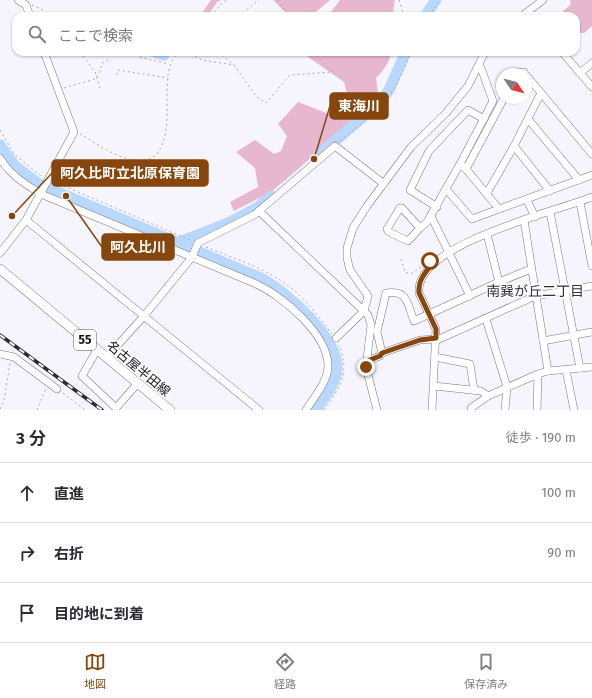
<!DOCTYPE html>
<html lang="ja">
<meta charset="utf-8">
<style>
:root{--surface:#fff;--page:#f2f2f3;--text:#2b2b33;--muted:#7c7c81;--line:#e1e1e2;--accent:#86460d}
body{margin:0;font-family:"Fira Sans","Noto Sans JP",sans-serif;background:var(--page);color:var(--text)}
.compass{position:absolute;left:496px;top:68px;width:36px;height:36px;border-radius:50%;background:var(--surface);box-shadow:0 1px 3px #0004;rotate:125deg}
.stop{position:absolute;width:12px;height:12px;margin:-9px;border:3px solid #86460d;border-radius:50%;background:#fff}
.stop.end{background:#86460d;border-color:#fff;box-shadow:0 1px 4px #0008}
.list{margin:0;padding:0;list-style:none}
h2{display:flex;justify-content:space-between;align-items:center;height:52px;margin:0;padding:0 16px;font-size:17px}
h2 small{font-size:13px;font-weight:400;color:var(--muted)}
.list li{display:grid;grid-template-columns:26px 1fr auto;gap:12px;align-items:center;box-sizing:border-box;height:60px;padding:0 16px;border-top:1px solid var(--line)}
.list b{display:block;font-size:15px;white-space:nowrap}
.list em{font-size:13px;font-style:normal;color:var(--muted)}
.icon{flex:none;width:22px;height:22px;fill:none;stroke:currentColor;stroke-width:2;stroke-linecap:round;stroke-linejoin:round}
.map{position:relative;flex:none;width:592px;height:410px;overflow:hidden}
.search{position:absolute;background:var(--surface);box-shadow:0 1px 3px #0004;left:12px;right:12px;top:12px;height:44px;display:flex;align-items:center;gap:10px;box-sizing:border-box;padding:0 14px;border-radius:12px;color:var(--muted);font-size:15px}
.sheet{height:232px;background:var(--surface)}
nav{display:flex;justify-content:space-around;align-items:center;box-sizing:border-box;height:56px;border-top:1px solid var(--line);background:var(--surface);font-size:11px;color:var(--muted)}
nav a{display:grid;justify-items:center;gap:2px}
nav .on{color:var(--accent)}
.map>svg:first-child{display:block}
.green{fill:#e7b7d0}
.water{fill:#b9d8fe}
.lines{fill:none;stroke-linecap:round;stroke-linejoin:round}
.river{stroke:#b9d8fe;stroke-width:11}
.minor-casing{stroke:#7a7486;stroke-width:8}
.major-casing{stroke:#7a7486;stroke-width:10}
.path{stroke:#a9a7af;stroke-width:1;stroke-dasharray:2 3;stroke-linecap:butt}
.minor{stroke:#fff;stroke-width:7}
.major{stroke:#fff;stroke-width:9}
.rail-casing{stroke:#2d2b32;stroke-width:3.5}
.rail{stroke:#fff;stroke-width:2;stroke-dasharray:6;stroke-linecap:butt}
.route{stroke:#86460d;stroke-width:5}
.labels{text-anchor:middle;stroke-width:3.5;stroke-linejoin:round;paint-order:stroke}
.shield{fill:#fff;stroke:#5a585d;stroke-width:1}
.shield-label{font-size:12px;font-weight:bold;fill:#131118}
.street-label{font-size:13px;fill:#131118;stroke:#fff}
.neighbourhood-label{font-size:14px;fill:#332e3e;stroke:#fff}
.leader{fill:none;stroke:#86460d;stroke-width:1.5}
.callout-dot{fill:#86460d;stroke:#fff;stroke-width:1.5}
.callout{fill:#86460d;stroke:#86460d;stroke-width:1.5}
.callout-label{font-size:14px;text-anchor:middle;font-weight:bold;fill:#fff}
</style>
<div class="map">
<svg width="592" height="410" viewBox="0 0 592 410">
<rect width="100%" height="100%" fill="#f6f4fc"/>
<!-- green -->
<g class="green">
<polygon points="211,0 221,0 217,2 208,16 200,16"/>
<polygon points="273,0 330,0 311,16 289,16"/>
<polygon points="340,0 395,0 393,11 399,16 328,16"/>
<polygon points="570,0 592,0 592,26 584,33 576,33 576,16 562,16 560,14 571,4"/>
<path d="M301,52H391C390,62 383,71 376,78L378,93L371,107L271,192L234,211L230,202L258,187L255,168L236,152L255,140L274,154L281,151L287,136L278,124L298,102L329,114L347,93L344,82Z"/>
</g>
<!-- water -->
<polygon class="water" points="143,52 172,52 167,60 164,61 144,54"/>
<g class="lines">
<!-- river -->
<g class="river">
<polyline points="425,16 436,0"/>
<path d="M0,145L15,166L39,184L261,278C287,292 339,338 337,370C336,384 324,398 316,410"/>
<polyline points="322,152 372,109 388,92 406,52"/>
<polyline points="177,243 226,224 258,207 271,196"/>
</g>
<defs>
<g id="minor">
<polyline points="18,0 26,5 30,16"/>
<polyline points="522,16 543,0"/>
<polyline points="562,52 592,87"/>
<polyline points="580,73 592,63"/>
<polyline points="517,74 518,72 524,72 525,74"/>
<polyline points="526,75 592,154"/>
<polyline points="528,119 579,180"/>
<polyline points="514,146 550,191"/>
<path d="M0,158C10,175 24,183 41,194L254,283C281,295 329,334 328,367C327,383 314,397 306,410"/>
<polyline points="460,164 493,101 481,68 478,67"/>
<polyline points="466,169 504,98"/>
<polyline points="446,189 472,219 499,209"/>
<polyline points="487,193 514,146 541,93"/>
<polyline points="527,200 535,217"/>
<polyline points="580,202 592,266"/>
<polyline points="437,207 410,190 429,151 468,110 484,119"/>
<polyline points="259,211 368,315 371,325 366,367 377,410"/>
<polyline points="550,212 580,368"/>
<polyline points="431,216 470,296"/>
<polyline points="26,220 259,410"/>
<polyline points="524,220 548,371"/>
<polyline points="420,228 408,241 389,232 387,229 400,208 402,208 420,228 427,222 460,164 466,169 499,209 592,175"/>
<polyline points="0,253 26,220 74,132 44,52"/>
<polyline points="499,282 531,269"/>
<polyline points="486,319 507,387 505,410"/>
<polyline points="336,338 364,311 368,296 350,270 347,258 347,248 353,228 367,206 411,147 446,113 468,86 485,52"/>
<polyline points="437,340 535,296 592,286"/>
<polyline points="543,341 592,332"/>
<polyline points="97,350 82,376 116,408 138,383"/>
<path d="M382,353L377,332L386,293C408,290 407,303 414,321L499,282L487,234"/>
<polyline points="0,354 14,357 57,389"/>
<polyline points="435,357 470,364 474,390"/>
<polyline points="106,358 144,316 192,257 198,243 254,215 335,146 384,184"/>
<polyline points="367,361 380,356 382,353 420,340 436,339"/>
<polyline points="566,370 574,410"/>
<polyline points="434,386 481,391 488,396 538,374 548,371 592,367"/>
<polyline points="471,408 488,396"/>
<path d="M432,410L436,329L419,293C414,244 555,212 592,197"/>
<polyline points="537,410 538,374"/>
</g>
<polyline id="major" points="0,269 170,410"/>
</defs>
<!-- minor casing -->
<use href="#minor" class="minor-casing"/>
<!-- major casing -->
<use href="#major" class="major-casing"/>
<!-- path -->
<g class="path">
<polyline points="278,0 288,16"/>
<polyline points="399,0 404,16"/>
<polyline points="32,5 43,10 47,16"/>
<polyline points="211,16 222,3 227,0"/>
<polyline points="239,16 259,0"/>
<polyline points="429,16 440,0"/>
<polyline points="80,52 95,72 100,88"/>
<polyline points="186,52 202,60 234,65 256,96 266,103 290,75 332,72 313,52"/>
<polyline points="218,52 234,65"/>
<polyline points="136,54 139,57 169,64"/>
<polyline points="117,75 118,70 168,78"/>
<polyline points="64,88 95,79 100,72 102,63 110,59"/>
<polyline points="0,130 15,155 41,176"/>
<path d="M80,134C100,145 133,172 156,155C179,127 155,72 179,52"/>
<path d="M340,141C360,125 380,110 394,89C401,78 405,64 411,52"/>
<polyline points="55,182 192,241"/>
<path d="M206,247C233,258 262,267 286,284C305,298 318,316 332,334"/>
<polyline points="401,259 405,272 411,274 425,264"/>
<polyline points="63,393 85,410"/>
<polyline points="0,409 4,401 10,363"/>
<polyline points="37,410 46,388"/>
<path d="M324,410C341,386 350,374 339,345"/>
</g>
<!-- minor -->
<use href="#minor" class="minor"/>
<!-- major -->
<use href="#major" class="major"/>
<defs>
<polyline id="rail" points="0,335 102,410"/>
</defs>
<!-- rail casing -->
<use href="#rail" class="rail-casing"/>
<!-- rail -->
<use href="#rail" class="rail"/>
</g>
<g class="lines">
<!-- route -->
<path class="route" d="M366,367L367,361L380,356L382,353L420,340L436,338V329L419,293C418,280 425,273 432,264L430,261"/>
</g>
<g class="labels">
<!-- shield labels -->
<rect class="shield" x="74" y="330" width="22" height="20" rx="3"/>
<g class="shield-label">
<text x="85" y="344">55</text>
</g>
<!-- street labels -->
<g class="street-label">
<text transform="translate(139 368) rotate(40)" y="5">名古屋半田線</text>
</g>
<!-- neighbourhood labels -->
<g class="neighbourhood-label">
<text x="535" y="296">南巽が丘二丁目</text>
</g>
</g>
<!-- callouts -->
<path class="leader" d="M314 159L330 106M12 216L52 173M66 196L102 247"/>
<g class="callout-dot">
<circle cx="314" cy="159" r="4"/>
<circle cx="12" cy="216" r="4"/>
<circle cx="66" cy="196" r="4"/>
</g>
<g class="callout">
<rect x="330" y="93" width="58" height="26" rx="4"/>
<rect x="52" y="160" width="156" height="26" rx="4"/>
<rect x="102" y="234" width="72" height="26" rx="4"/>
</g>
<g class="callout-label">
<text x="359" y="111">東海川</text>
<text x="130" y="178">阿久比町立北原保育園</text>
<text x="138" y="252">阿久比川</text>
</g>
</svg>
<svg class="compass" viewBox="-18 -18 36 36"><path d="M0-13l5 13h-10z" fill="#e53935"/><path d="M0 13l5-13h-10z" fill="#7c7c81"/></svg>
<div class="stop" style="left:430px;top:261px"></div>
<div class="stop end" style="left:366px;top:367px"></div>
<div class="search"><svg class="icon" aria-label="search" viewBox="0 0 24 24"><circle cx="10" cy="10" r="6"/><path d="M15 15l6 6"/></svg>ここで検索</div>
</div>
<section class="sheet">
<h2>3 分<small>徒歩 · 190 m</small></h2>
<ul class="list">
<li><svg class="icon" aria-label="ahead" viewBox="0 0 24 24"><path d="M12 20V5M6 11l6-6 6 6"/></svg><div><b>直進</b></div><em>100 m</em></li>
<li><svg class="icon" aria-label="right" viewBox="0 0 24 24"><path d="M7 20v-9h11M14 6l5 5-5 5"/></svg><div><b>右折</b></div><em>90 m</em></li>
<li><svg class="icon" aria-label="arrive" viewBox="0 0 24 24"><path d="M6 21V4h12l-3 4 3 4H6"/></svg><div><b>目的地に到着</b></div></li>
</ul>
</section>
<nav>
<a class="on"><svg class="icon" aria-label="map" viewBox="0 0 24 24"><path d="M3 6l6-2 6 2 6-2v14l-6 2-6-2-6 2zM9 4v14M15 6v14"/></svg>地図</a>
<a><svg class="icon" aria-label="directions" viewBox="0 0 24 24"><path d="M12 3l9 9-9 9-9-9zM9 14v-3h6M13 9l2 2-2 2"/></svg>経路</a>
<a><svg class="icon" aria-label="saved" viewBox="0 0 24 24"><path d="M7 4h10v16l-5-4-5 4z"/></svg>保存済み</a>
</nav>
